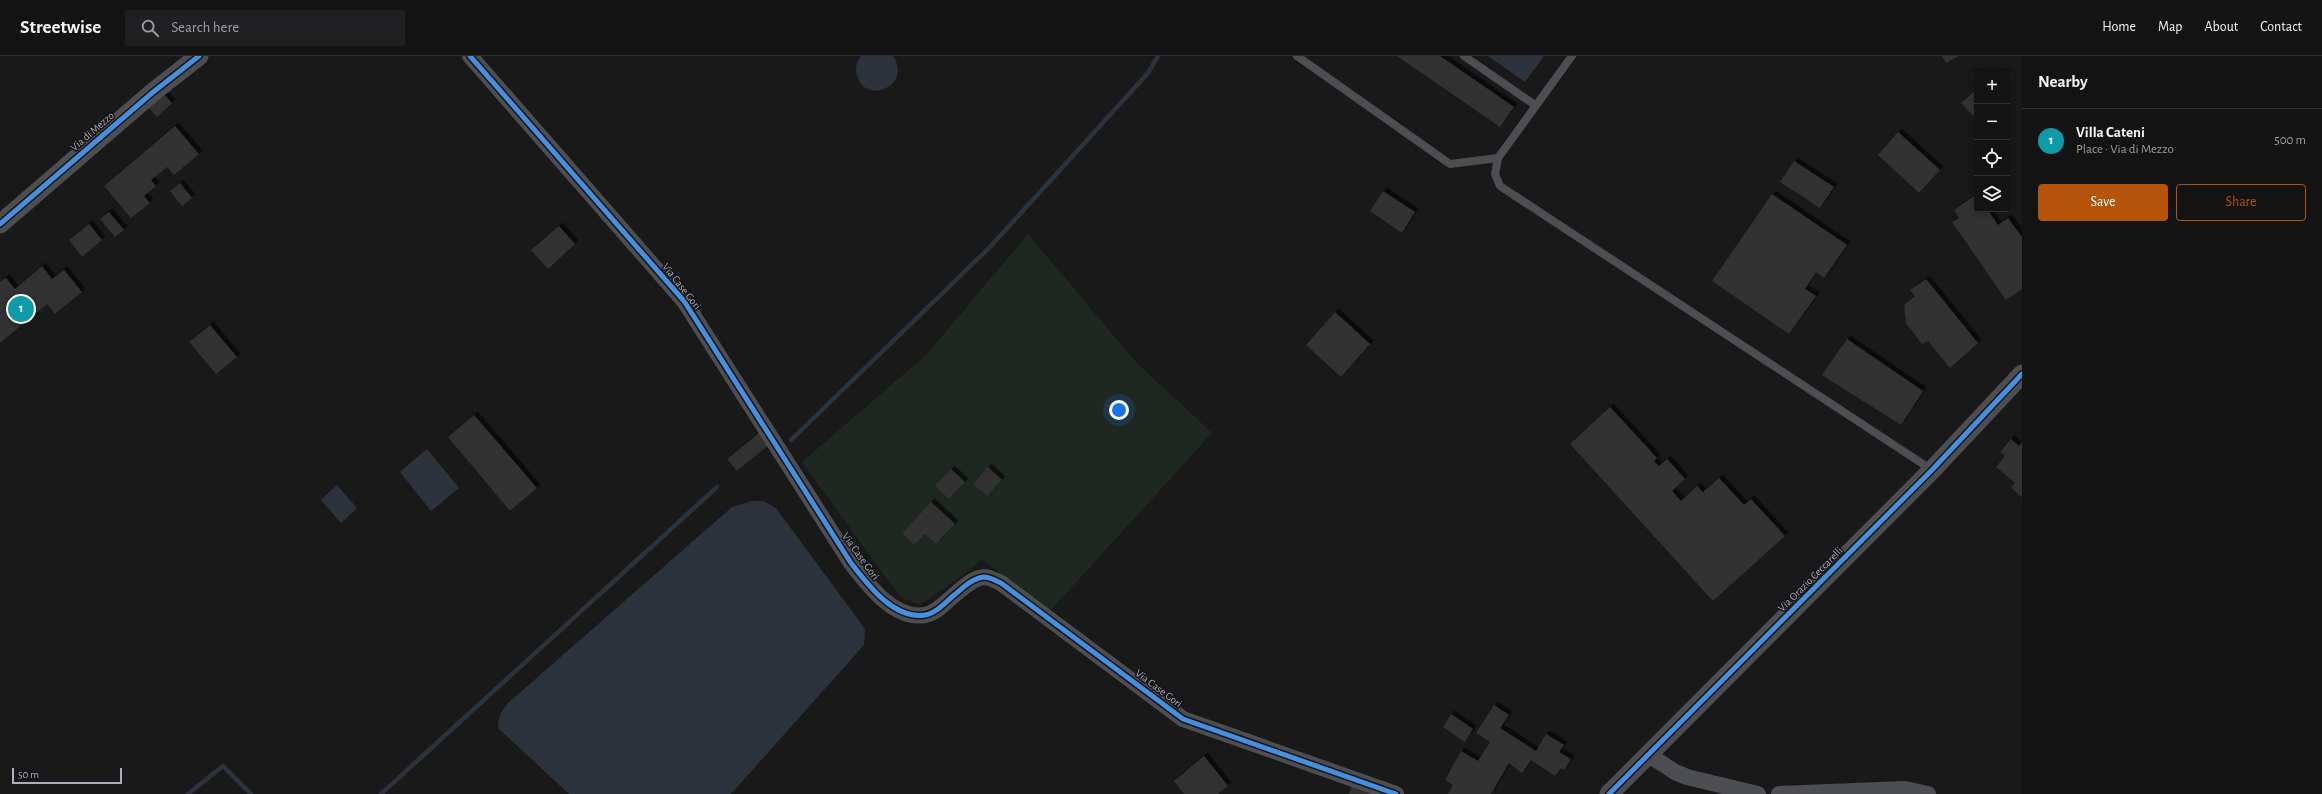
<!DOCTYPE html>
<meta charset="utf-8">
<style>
:root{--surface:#131314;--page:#202022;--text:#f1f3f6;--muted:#9d9ea0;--line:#323234;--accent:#b45309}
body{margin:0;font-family:"Alegreya Sans",sans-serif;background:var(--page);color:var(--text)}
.controls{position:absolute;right:12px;top:12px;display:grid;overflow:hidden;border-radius:4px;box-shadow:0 2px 6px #0003}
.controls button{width:36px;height:36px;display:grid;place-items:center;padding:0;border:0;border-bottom:1px solid var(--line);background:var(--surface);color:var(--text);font:20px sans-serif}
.scale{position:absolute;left:12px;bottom:10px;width:110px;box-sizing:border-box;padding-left:4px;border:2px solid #abafba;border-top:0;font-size:11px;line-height:14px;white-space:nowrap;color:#abafba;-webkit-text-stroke:3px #141316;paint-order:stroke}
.you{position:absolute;left:1119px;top:354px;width:14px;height:14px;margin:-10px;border:3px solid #fff;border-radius:50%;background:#1a73e8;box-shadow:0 0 0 6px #1a73e833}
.badge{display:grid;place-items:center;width:26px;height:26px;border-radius:50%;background:var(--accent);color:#fff;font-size:13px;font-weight:700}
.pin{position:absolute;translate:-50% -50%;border:2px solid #fff;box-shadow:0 1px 4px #0006}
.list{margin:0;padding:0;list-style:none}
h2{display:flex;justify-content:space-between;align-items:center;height:52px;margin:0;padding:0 16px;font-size:17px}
h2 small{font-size:13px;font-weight:400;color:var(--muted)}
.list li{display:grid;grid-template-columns:26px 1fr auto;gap:12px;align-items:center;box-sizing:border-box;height:64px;padding:0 16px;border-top:1px solid var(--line)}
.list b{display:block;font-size:15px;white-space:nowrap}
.list p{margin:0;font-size:13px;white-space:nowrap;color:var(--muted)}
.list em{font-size:13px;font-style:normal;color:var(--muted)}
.actions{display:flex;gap:8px;padding:12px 16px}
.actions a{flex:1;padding:9px 0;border:1px solid var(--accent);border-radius:4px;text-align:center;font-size:14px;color:var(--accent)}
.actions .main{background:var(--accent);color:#fff}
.icon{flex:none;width:22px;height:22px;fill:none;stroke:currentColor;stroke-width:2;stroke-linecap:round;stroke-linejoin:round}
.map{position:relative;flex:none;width:2022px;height:738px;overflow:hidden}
header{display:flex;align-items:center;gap:24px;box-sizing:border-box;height:56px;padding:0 20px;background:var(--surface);border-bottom:1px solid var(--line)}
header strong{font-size:19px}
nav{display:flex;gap:22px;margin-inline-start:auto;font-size:14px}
.search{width:280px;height:36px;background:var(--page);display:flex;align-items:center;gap:10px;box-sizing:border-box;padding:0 14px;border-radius:4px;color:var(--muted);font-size:15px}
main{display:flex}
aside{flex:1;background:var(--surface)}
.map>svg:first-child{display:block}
.green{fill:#1f2721}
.water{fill:#2c333c}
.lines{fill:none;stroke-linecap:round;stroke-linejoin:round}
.stream{stroke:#2c333c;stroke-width:4.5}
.building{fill:#313132;filter:url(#shadow)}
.service{stroke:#4d4e52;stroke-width:8}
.minor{stroke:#4d4e52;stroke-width:16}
.tertiary{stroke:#4d4e52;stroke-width:19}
.cycleway-casing{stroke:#141316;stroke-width:8}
.cycleway{stroke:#468fdf;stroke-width:5}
.labels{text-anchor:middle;stroke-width:3;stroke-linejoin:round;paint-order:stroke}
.street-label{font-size:11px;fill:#abafba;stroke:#141316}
</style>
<header>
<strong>Streetwise</strong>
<div class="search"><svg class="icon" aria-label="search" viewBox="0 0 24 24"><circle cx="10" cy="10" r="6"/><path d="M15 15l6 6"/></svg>Search here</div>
<nav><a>Home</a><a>Map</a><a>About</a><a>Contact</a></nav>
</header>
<main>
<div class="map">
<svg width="2022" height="738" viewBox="0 0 2022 738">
<defs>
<filter id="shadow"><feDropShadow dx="3.5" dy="-3.5" stdDeviation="0" flood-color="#0009"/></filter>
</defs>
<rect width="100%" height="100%" fill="#19191a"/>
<!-- green -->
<polygon class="green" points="1028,178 1135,305 1212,377 1049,556 982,503 966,517 920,549 901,542 802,406 927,298"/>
<!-- water -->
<g class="water">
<path d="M861,0H893C913,29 866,50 857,20C855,13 856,6 861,0Z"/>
<polygon points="1488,0 1544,0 1525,26"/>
<polygon points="427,393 459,432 431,455 400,416"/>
<polygon points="337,429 357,452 341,467 321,444"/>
<path d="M752,445H763L776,452L865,573L864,589L731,738H569L499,673C496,662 502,655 508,647L732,451Z"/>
</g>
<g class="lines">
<!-- stream -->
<g class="stream">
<polyline points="791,384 989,192 1148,17 1158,0"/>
<polyline points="188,738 223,710 251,738"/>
<polyline points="381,738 717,431"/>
</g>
</g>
<!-- building -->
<g class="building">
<polygon points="1397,0 1440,0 1514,51 1500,71"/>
<polygon points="1942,0 1959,0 1946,7"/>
<polygon points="1977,33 1977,64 1961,47"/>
<polygon points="163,37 172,47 157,61 148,51"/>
<polygon points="175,70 199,98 174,119 167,111 151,124 156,130 144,140 150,147 131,162 104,130"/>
<polygon points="1898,76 1940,114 1919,137 1878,99"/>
<polygon points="1794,105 1834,131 1820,152 1780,126"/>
<polygon points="180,127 192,142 182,150 170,135"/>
<polygon points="1383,135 1415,156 1402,177 1370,155"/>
<polygon points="1772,138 1847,189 1824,222 1816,216 1805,233 1816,240 1789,278 1712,225"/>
<polygon points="1977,138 1977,153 1987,153 1998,169 2008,162 2022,181 2022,233 2006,244 1952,166 1959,162 1954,154"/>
<polygon points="109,156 124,174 115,181 100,163"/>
<polygon points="89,168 102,184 82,201 69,184"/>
<polygon points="559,170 575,188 548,213 531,194"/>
<polygon points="42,210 52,223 64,214 82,236 55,258 47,248 0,287 0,226 6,222 15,233"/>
<polygon points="1926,223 1978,287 1950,312 1928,285 1922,288 1906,267 1904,249 1915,240 1910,234"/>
<polygon points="1335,256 1370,288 1341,321 1306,289"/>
<polygon points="210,269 237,301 216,318 189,286"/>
<polygon points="1847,283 1923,335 1901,369 1822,319"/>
<polygon points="1610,351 1657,402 1654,405 1659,410 1667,403 1685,423 1672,435 1681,445 1697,430 1703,436 1719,422 1744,449 1751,443 1785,480 1713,545 1570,388"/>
<polygon points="474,359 537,432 510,455 448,381"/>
<polygon points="760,376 770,388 737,415 727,403"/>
<polygon points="2011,383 2019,390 2022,386 2022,441 2011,432 2015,427 1996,411 2005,400 2000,396"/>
<polygon points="988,411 1002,424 987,440 973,428"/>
<polygon points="951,413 965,426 949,443 935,430"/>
<polygon points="931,446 955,468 936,488 925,478 914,489 902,477"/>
<polygon points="1494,649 1509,659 1500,672 1536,695 1546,678 1564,689 1559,696 1571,703 1564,714 1561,712 1555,720 1531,704 1522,717 1509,707 1491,738 1448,738 1453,729 1445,724 1461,695 1478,705 1490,686 1476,677"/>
<polygon points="1451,658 1473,673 1465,686 1443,671"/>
<polygon points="1204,700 1228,730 1218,738 1184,738 1174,725"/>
<polygon points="1353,726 1382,738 1349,738"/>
</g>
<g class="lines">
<!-- service -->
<g class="service">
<polyline points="1297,0 1450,108 1498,102"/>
<polyline points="1464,0 1535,49"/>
<polyline points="1572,0 1498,102 1495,118 1500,130 1932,414"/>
</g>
<!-- minor -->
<g class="minor">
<path d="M470,0L684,245L851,507C868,529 894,564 925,559C936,557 945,547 953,540C962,533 972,522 984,521C990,521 996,525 1001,527L1183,663L1396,738"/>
<polyline points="1649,699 1675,716 1687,721 1758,738"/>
<polyline points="1779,738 1905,733 1928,738"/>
</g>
<!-- tertiary -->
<g class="tertiary">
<polyline points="0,168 152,37 199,0"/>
<polyline points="1609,738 1932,414 2022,318"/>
</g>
<defs>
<g id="cycleway">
<path d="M470,0L684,245L851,507C868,529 894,564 925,559C936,557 945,547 953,540C962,533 972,522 984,521C990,521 996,525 1001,527L1183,663L1396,738"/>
<polyline points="0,168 152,37 199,0"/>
<polyline points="1609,738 1932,414 2022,318"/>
</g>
</defs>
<!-- cycleway casing -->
<use href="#cycleway" class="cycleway-casing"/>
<!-- cycleway -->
<use href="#cycleway" class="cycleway"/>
</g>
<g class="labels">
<!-- street labels -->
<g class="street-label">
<text transform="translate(92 75) rotate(-41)" y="4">Via di Mezzo</text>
<text transform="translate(682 230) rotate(52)" y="4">Via Case Gori</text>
<text transform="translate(861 500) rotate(54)" y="4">Via Case Gori</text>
<text transform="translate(1810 523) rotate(-45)" y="4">Via Orazio Ceccarelli</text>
<text transform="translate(1159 632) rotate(37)" y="4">Via Case Gori</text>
</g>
</g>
</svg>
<div class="controls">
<button>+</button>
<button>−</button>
<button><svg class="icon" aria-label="locate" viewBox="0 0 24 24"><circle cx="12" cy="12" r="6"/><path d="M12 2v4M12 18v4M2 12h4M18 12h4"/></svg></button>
<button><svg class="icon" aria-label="layers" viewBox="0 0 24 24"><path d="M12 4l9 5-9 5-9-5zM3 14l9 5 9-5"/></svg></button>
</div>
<div class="scale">50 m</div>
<div class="you"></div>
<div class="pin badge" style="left:21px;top:253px;background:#0f9aa8">1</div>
</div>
<aside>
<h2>Nearby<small></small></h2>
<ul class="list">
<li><span class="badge" style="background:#0f9aa8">1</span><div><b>Villa Cateni</b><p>Place · Via di Mezzo</p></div><em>500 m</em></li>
</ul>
<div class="actions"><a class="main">Save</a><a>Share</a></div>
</aside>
</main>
